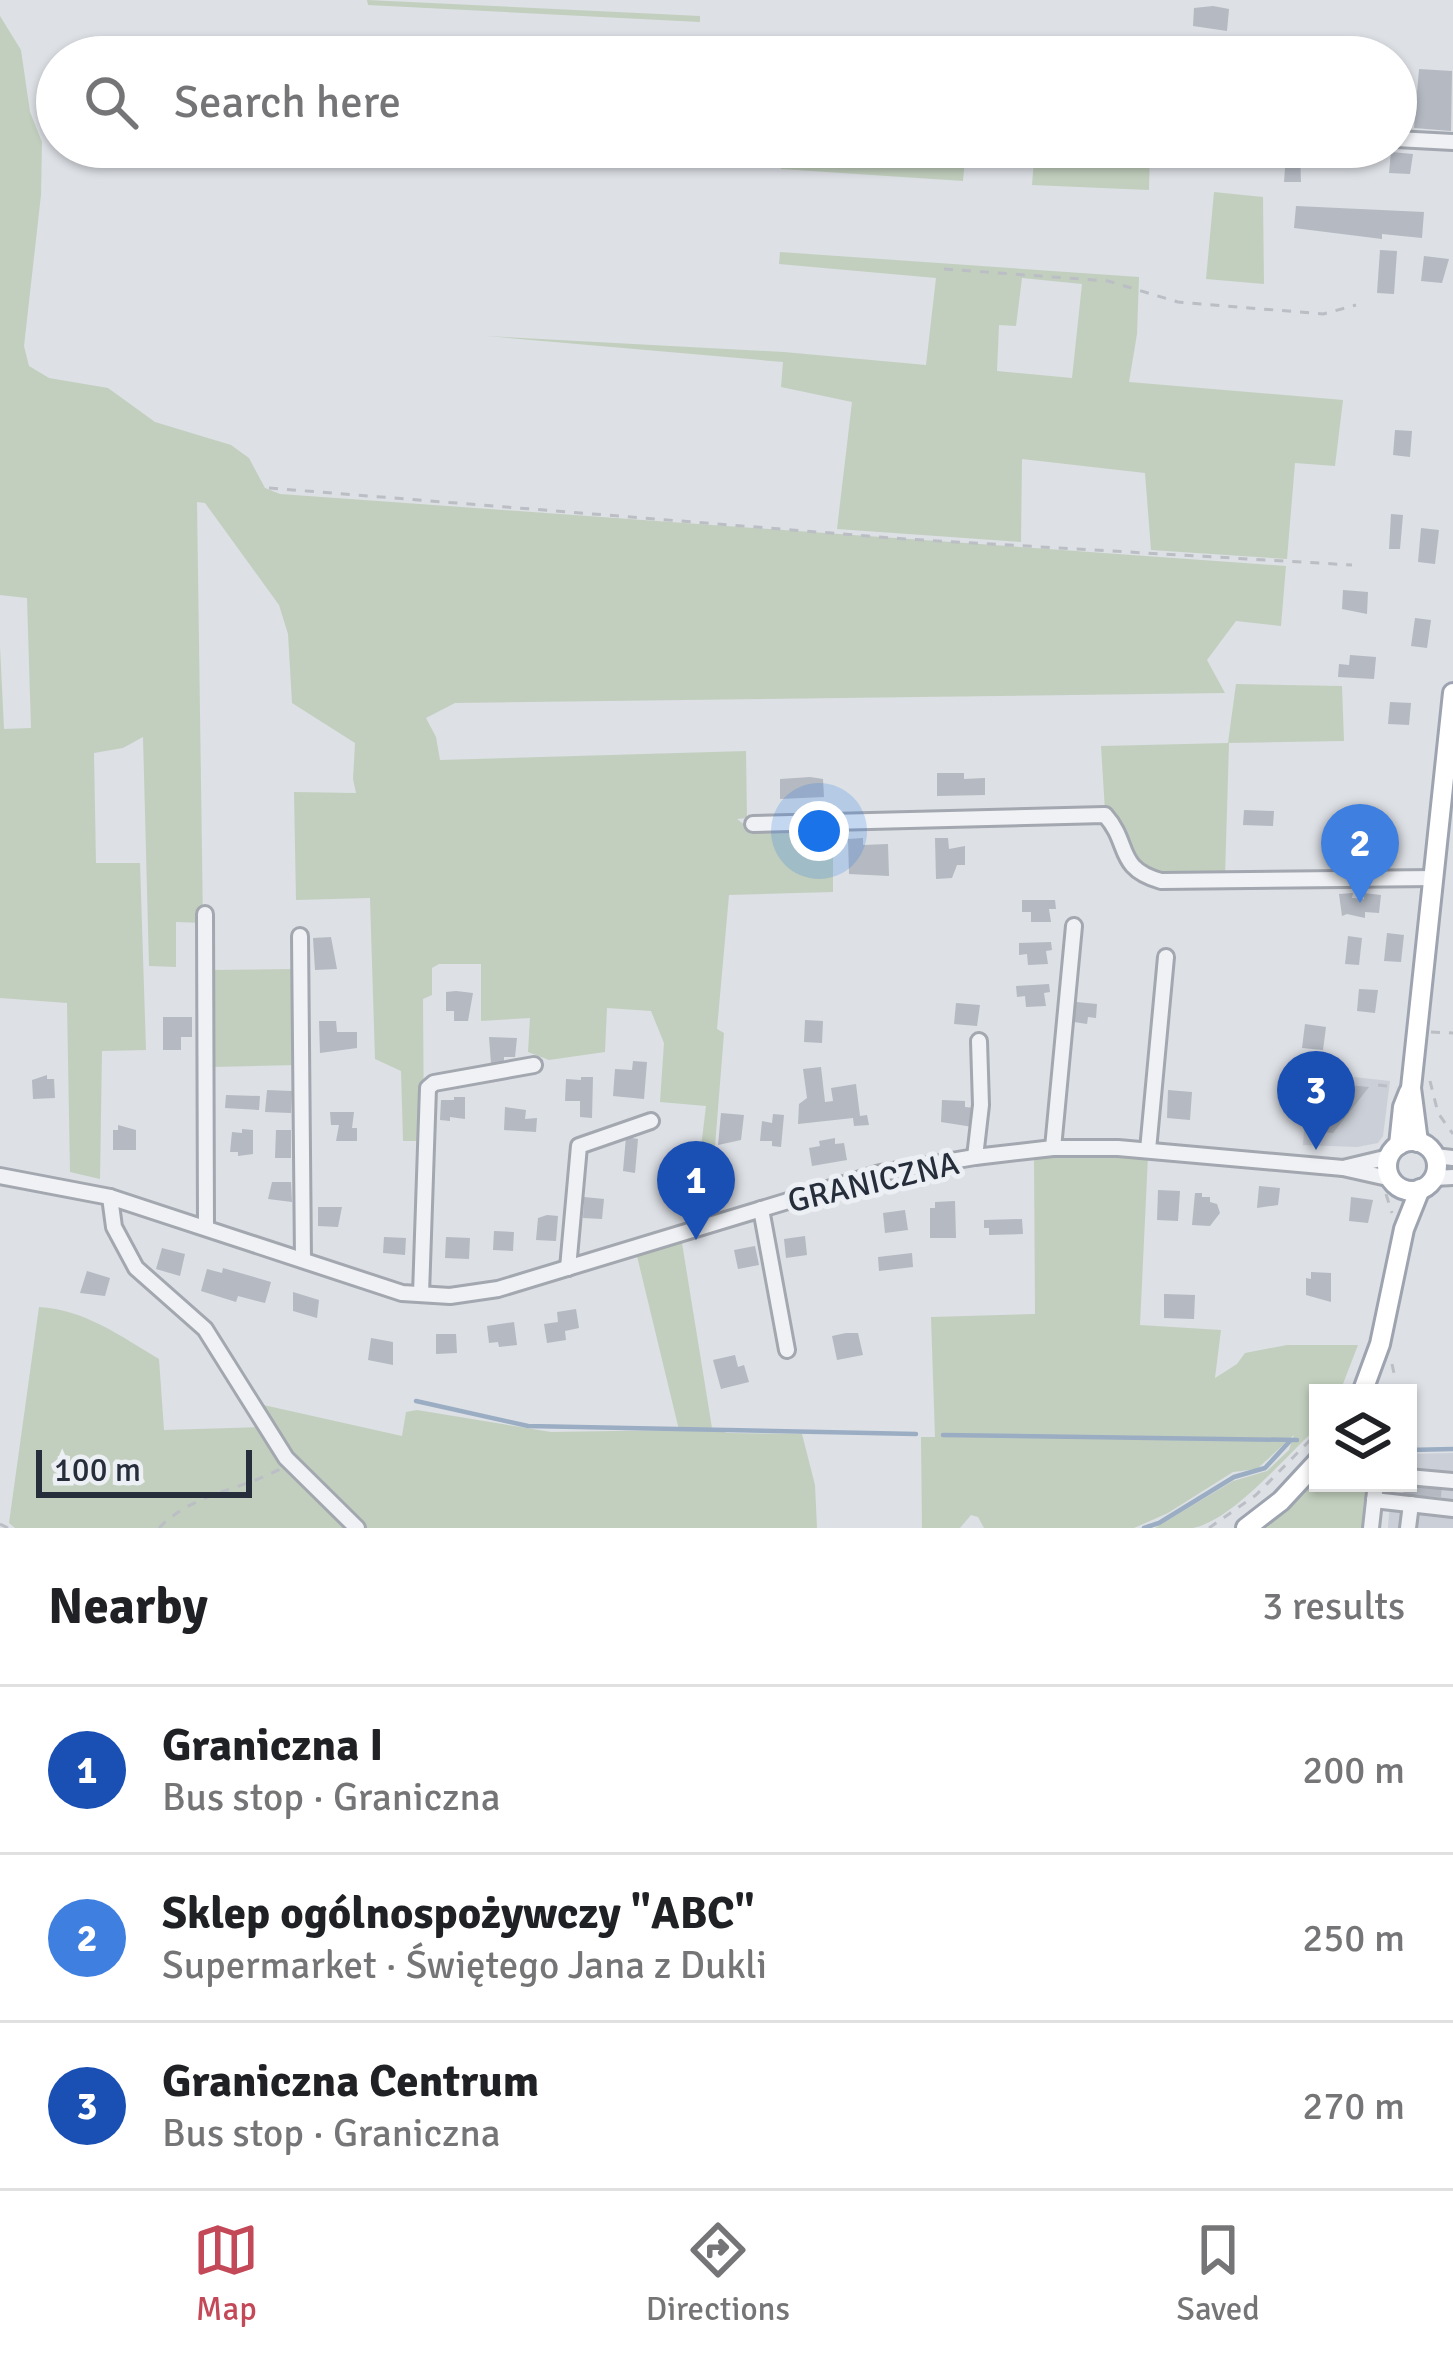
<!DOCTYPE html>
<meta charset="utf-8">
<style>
:root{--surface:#fff;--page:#f2f2f2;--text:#202124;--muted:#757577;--line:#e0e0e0;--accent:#c34958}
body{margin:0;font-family:Signika,sans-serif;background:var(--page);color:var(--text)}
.controls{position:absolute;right:36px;bottom:36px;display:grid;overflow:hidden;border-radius:0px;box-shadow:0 3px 9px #0004}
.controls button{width:108px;height:108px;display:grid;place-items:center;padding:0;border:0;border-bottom:3px solid var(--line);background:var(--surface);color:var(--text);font:60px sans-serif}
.scale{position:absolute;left:36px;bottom:30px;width:216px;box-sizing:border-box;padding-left:12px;border:6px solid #272e3b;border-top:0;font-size:33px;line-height:42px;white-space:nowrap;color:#272e3b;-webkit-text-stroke:9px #eceff3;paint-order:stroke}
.you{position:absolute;left:819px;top:831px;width:42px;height:42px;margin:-30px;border:9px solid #fff;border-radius:50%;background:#1a73e8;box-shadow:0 0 0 18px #1a73e833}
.badge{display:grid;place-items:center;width:78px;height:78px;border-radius:50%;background:var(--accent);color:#fff;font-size:39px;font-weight:700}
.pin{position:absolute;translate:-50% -99px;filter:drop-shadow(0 3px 6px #0008)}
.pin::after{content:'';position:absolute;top:63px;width:42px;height:36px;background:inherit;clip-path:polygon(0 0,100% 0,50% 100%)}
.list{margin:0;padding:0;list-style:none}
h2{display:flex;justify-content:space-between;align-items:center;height:156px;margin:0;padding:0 48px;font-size:51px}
h2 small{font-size:39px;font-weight:400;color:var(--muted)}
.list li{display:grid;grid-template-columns:78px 1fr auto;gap:36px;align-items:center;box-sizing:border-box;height:168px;padding:0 48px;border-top:3px solid var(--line)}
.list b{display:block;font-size:45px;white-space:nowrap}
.list p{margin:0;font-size:39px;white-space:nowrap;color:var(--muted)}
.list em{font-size:39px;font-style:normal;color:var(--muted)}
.icon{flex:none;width:66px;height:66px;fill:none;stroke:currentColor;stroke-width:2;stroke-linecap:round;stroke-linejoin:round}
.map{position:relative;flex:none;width:1453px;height:1528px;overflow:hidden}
.search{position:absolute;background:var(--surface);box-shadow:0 3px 9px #0004;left:36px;right:36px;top:36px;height:132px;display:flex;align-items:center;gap:30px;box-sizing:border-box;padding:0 42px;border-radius:66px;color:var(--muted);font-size:45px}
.sheet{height:660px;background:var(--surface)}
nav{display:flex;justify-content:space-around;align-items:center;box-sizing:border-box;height:168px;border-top:3px solid var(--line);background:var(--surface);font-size:33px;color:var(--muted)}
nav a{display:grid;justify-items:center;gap:6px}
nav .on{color:var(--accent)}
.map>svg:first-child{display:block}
.built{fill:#cbcfd7}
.green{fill:#c2cfbe;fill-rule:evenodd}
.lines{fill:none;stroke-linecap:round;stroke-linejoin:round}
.stream{stroke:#9aadc3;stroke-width:4.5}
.building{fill:#b4b9c2}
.minor-casing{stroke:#a3a7af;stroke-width:20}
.major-casing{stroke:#9da4b0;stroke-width:24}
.path{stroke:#bbbec4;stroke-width:3;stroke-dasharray:9 9;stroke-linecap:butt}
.minor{stroke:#eff1f4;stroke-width:14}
.major{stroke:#fff;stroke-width:18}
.labels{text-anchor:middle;stroke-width:10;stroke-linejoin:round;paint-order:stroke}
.street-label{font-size:33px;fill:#272e3b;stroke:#eceff3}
</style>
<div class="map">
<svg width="1453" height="1528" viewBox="0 0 1453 1528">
<rect width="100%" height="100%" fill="#dde0e5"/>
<!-- built -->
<g class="built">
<polygon points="1308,1072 1390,1081 1383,1136 1378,1143 1357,1147 1303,1145"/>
<polygon points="1453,1453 1453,1528 1388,1528 1391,1483 1408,1483 1408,1454"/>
</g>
<!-- green -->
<g class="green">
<polygon points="367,0 700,16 700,22 368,5"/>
<polygon points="0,16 21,50 30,112 42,142 41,195 24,346 29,366 49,378 108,388 155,422 231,445 249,458 265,488 280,494 1286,566 1281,626 1236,621 1207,660 1225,693 455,703 426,718 436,737 440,760 746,751 747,818 737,819 749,828 833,827 833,892 729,895 717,1029 724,1033 714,1159 701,1147 706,1106 660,1102 664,1043 651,1011 607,1008 605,1052 549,1060 528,1052 530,1018 481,1021 481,964 439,964 432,968 432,995 423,999 424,1141 403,1141 401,1071 375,1059 370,898 296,900 294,792 356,793 353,779 355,743 292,703 288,634 279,605 205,503 197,502 203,923 176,922 176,967 149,966 143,737 123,748 94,753 96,863 140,863 146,1050 102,1051 100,1179 70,1172 67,1003 0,998 0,646 4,729 31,728 27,598 0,595"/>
<polygon points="526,147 694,147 696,165 525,157"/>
<polygon points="780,147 966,147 963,181 781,169"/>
<polygon points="1035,147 1150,147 1149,190 1032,185"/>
<polygon points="1214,192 1263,197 1264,284 1206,279"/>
<path d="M780,252L1139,277L1137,334L1129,382L1343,400L1335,466L1295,463L1287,559L1151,550L1145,473L1022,459L1021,542L837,529L852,402L781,387L783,362L486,336L784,352L926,365L936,278L779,264ZM1022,278L1082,284L1072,378L997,371L999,325L1016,326Z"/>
<polygon points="1236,684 1342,686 1344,741 1229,743 1225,877 1157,875 1139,870 1105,811 1101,746 1228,743"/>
<polygon points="296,969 298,1065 211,1067 210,970"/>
<path d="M1095,1154L1148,1156L1140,1325L1221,1330L1215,1378L1237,1364L1245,1353L1287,1345H1358L1341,1389L1339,1393H1318V1427C1287,1454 1234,1520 1193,1528C1182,1528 1167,1528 1155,1528L1233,1481L1267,1471L1289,1450L1294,1435L1257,1469L1233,1472L1168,1513L1134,1528H984L978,1517L971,1515L960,1528H922L921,1437H935L931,1317L1035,1314L1034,1158Z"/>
<polygon points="682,1243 712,1428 727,1433 802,1434 815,1485 817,1528 364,1528 289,1455 259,1404 402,1436 406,1412 417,1410 551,1432 679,1430 637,1256"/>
<path d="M39,1307C84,1309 122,1337 159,1359L164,1430L262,1427L282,1460L347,1528H15L9,1523Z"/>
<polygon points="1318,1478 1318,1483 1368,1483 1363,1528 1265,1528"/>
</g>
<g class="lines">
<!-- stream -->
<g class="stream">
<polyline points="416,1401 528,1426 916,1434"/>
<polyline points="943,1435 1297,1440"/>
<polyline points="1408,1450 1453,1449"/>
<polyline points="1144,1528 1159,1523 1234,1477 1265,1468 1290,1441"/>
</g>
</g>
<!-- building -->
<g class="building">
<polygon points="1213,6 1229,9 1227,31 1193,26 1194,8"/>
<polygon points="1419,69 1452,71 1451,131 1414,128"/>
<polygon points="1391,152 1413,154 1410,174 1389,173"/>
<polygon points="1286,154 1300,154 1301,182 1284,182"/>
<polygon points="1296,206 1424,212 1422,238 1382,234 1382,239 1294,228"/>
<polygon points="1380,250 1397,251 1394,294 1377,293"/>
<polygon points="1424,256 1449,259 1442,283 1421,281"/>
<polygon points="1395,430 1412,431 1410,457 1393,455"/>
<polygon points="1391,514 1403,515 1400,549 1389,549"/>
<polygon points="1421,528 1439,530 1435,564 1418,562"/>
<polygon points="1343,590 1368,592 1367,614 1342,609"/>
<polygon points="1415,618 1431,620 1427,648 1411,646"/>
<polygon points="1350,655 1376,657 1374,679 1338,677 1339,664 1349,665"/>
<polygon points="1390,702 1411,703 1409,725 1388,724"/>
<polygon points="937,773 964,773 964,779 985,778 985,795 937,796"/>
<polygon points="810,777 823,779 824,797 780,799 780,779"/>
<polygon points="1244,810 1274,811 1273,826 1243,825"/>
<polygon points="863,838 863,845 888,844 889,876 849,874 848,839"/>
<polygon points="935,838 948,838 949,849 965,846 965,865 957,865 952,878 936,879"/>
<polygon points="1353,893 1352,898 1364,899 1364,893 1381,895 1379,913 1365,912 1365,918 1347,914 1342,916 1339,894"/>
<polygon points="1022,900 1055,900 1056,909 1049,909 1051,922 1031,922 1031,912 1022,912"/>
<polygon points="1387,933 1404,935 1401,962 1384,961"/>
<polygon points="1348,936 1362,938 1359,965 1345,964"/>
<polygon points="331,937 337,969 315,970 313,938"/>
<polygon points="1051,942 1052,950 1046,951 1048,964 1028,965 1027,954 1019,955 1019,943"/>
<polygon points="1049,984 1050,992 1044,993 1046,1006 1026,1007 1025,996 1017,997 1016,986"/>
<polygon points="1359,989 1378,990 1375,1013 1357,1011"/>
<polygon points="456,991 473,993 468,1021 454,1021 454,1011 446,1011 446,992"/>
<polygon points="1076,1002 1097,1004 1096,1018 1088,1017 1087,1024 1074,1022"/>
<polygon points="956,1003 980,1005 977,1026 954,1024"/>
<polygon points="163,1017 192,1017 192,1037 181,1037 181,1050 163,1050"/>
<polygon points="805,1020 823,1021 822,1043 804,1042"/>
<polygon points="319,1021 336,1021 337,1032 357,1032 357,1048 320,1053"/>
<polygon points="1305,1024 1326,1027 1323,1050 1302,1048"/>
<polygon points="489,1037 517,1038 515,1057 504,1057 504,1065 491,1064"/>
<polygon points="633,1061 647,1062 644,1099 613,1096 615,1069 632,1070"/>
<polygon points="821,1067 825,1102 833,1101 831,1088 856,1084 860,1116 867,1115 869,1125 854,1126 853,1118 798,1124 799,1104 807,1098 803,1069"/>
<polygon points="47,1075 47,1079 54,1079 55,1098 33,1099 32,1080"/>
<polygon points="581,1077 593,1077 592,1118 580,1117 580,1101 565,1101 566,1079 581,1080"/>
<polygon points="1318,1082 1369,1087 1333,1133 1313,1131"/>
<polygon points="267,1090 292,1091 291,1113 265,1112"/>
<polygon points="1168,1090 1192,1092 1190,1120 1167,1118"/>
<polygon points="226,1095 260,1096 259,1110 225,1108"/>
<polygon points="454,1097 465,1097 465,1119 450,1117 450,1121 440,1120 441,1100 454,1100"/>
<polygon points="942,1100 965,1101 965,1107 975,1108 973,1127 941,1122"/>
<polygon points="505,1107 526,1110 525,1119 537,1118 536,1132 504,1130"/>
<polygon points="330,1112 354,1112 352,1128 357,1128 357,1141 336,1141 339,1125 331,1125"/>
<polygon points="721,1113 744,1115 741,1140 718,1145"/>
<polygon points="773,1114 784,1115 781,1147 772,1146 772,1141 760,1141 762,1121 772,1123"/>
<polygon points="118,1125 136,1130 136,1150 113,1150 113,1130 118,1130"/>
<polygon points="242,1129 253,1130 253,1154 238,1156 238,1152 230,1152 232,1132 242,1133"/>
<polygon points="276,1130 291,1130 291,1158 275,1158"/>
<polygon points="626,1137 638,1139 635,1173 623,1171"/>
<polygon points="835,1138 835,1144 844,1143 847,1160 812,1166 809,1148 820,1146 819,1141"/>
<polygon points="680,1151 698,1153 695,1183 680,1182 679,1195 670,1194 674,1154"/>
<polygon points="272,1182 291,1182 292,1202 268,1199"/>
<polygon points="1259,1186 1280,1188 1278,1205 1257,1208"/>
<polygon points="1158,1190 1180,1191 1178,1221 1157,1220"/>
<polygon points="1195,1193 1202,1193 1202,1197 1210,1197 1210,1202 1217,1204 1220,1213 1210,1226 1192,1225"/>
<polygon points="584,1197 604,1199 602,1219 583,1218"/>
<polygon points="1351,1197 1373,1200 1368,1223 1349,1221"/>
<polygon points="955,1201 956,1238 930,1238 930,1208 935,1208 935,1202"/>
<polygon points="318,1207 342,1207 338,1227 318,1226"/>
<polygon points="905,1210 908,1230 885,1233 883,1213"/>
<polygon points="547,1215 558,1216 556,1241 536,1240 538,1218"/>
<polygon points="1022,1219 1023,1234 989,1235 989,1228 984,1228 984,1220"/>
<polygon points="494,1231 514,1232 513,1251 493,1250"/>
<polygon points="805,1236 807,1255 786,1258 784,1239"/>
<polygon points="384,1237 406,1238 405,1255 383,1253"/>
<polygon points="446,1237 470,1238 469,1259 445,1258"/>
<polygon points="755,1246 759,1265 738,1269 734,1250"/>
<polygon points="162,1248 185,1254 180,1276 156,1269"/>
<polygon points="912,1253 913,1267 879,1271 878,1257"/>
<polygon points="223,1268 271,1282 265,1303 238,1296 236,1302 201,1291 207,1269 222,1273"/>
<polygon points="87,1271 110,1278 105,1296 80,1293"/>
<polygon points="1311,1272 1331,1273 1331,1302 1306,1295 1306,1278 1311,1279"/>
<polygon points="293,1292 319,1300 317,1318 293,1311"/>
<polygon points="1164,1294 1195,1295 1194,1319 1164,1318"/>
<polygon points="576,1309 579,1328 565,1331 566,1340 547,1343 544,1324 558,1322 557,1312"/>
<polygon points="514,1322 517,1345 499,1347 498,1342 489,1343 487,1326"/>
<polygon points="846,1333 858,1333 863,1355 837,1360 832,1336"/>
<polygon points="436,1334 456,1334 457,1353 436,1354"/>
<polygon points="371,1338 393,1342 393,1365 368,1360"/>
<polygon points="735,1355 738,1367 744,1365 749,1382 721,1389 713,1360"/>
<polygon points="1404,1483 1442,1484 1441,1497 1403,1495"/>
</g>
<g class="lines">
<defs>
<g id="minor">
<polyline points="1396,139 1453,142"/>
<path d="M753,824L1105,815C1131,844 1115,868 1161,881L1434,878"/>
<polyline points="205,914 206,1227"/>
<polyline points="300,936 303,1260"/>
<polyline points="1053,1148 1074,926"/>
<polyline points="1148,1150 1166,957"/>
<polyline points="1435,1156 1453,1158"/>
<polyline points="975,1157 981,1105 979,1041"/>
<polyline points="1343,1168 1389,1157"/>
<polyline points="0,1176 110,1197 402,1293 450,1296 498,1289 880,1173 975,1157 1053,1148 1118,1148 1343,1168 1392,1179"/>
<polyline points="1434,1178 1453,1177"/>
<polyline points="110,1197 114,1227 136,1268 205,1329 286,1458 357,1528"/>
<polyline points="761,1209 787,1350"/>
<polyline points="568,1268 579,1146 651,1121"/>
<polyline points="421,1294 428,1088 434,1083 534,1065"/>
<polyline points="1408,1477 1453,1481"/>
<polyline points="1374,1500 1453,1509"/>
<polyline points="1371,1528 1376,1483"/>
<polyline points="1408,1528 1411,1504"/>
</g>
<g id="major">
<circle cx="1412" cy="1166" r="25"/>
<polyline points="1418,1142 1411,1088 1453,693"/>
<polyline points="1399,1145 1403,1107 1409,1092"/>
<polyline points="1362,1393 1380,1344 1404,1229 1420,1189"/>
<polyline points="1246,1528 1281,1501 1318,1461"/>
</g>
</defs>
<!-- minor casing -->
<use href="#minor" class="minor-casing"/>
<!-- major casing -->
<use href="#major" class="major-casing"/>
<!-- path -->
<g class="path">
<polyline points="944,269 1108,281 1178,302 1323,314 1356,305"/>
<polyline points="269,488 905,539 1352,565"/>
<polyline points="1431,1032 1453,1033"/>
<polyline points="1430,1081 1438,1113 1453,1134"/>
<polyline points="1378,1085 1396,1087"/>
<polyline points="1386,1194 1392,1213"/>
<polyline points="1392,1364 1395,1378"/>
<polyline points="0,1524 8,1528"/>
<path d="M159,1528C193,1493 239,1491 280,1469"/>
<polyline points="1209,1528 1256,1495 1318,1432"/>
</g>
<!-- minor -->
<use href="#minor" class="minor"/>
<!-- major -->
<use href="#major" class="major"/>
</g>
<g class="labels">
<!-- street labels -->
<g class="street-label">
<text transform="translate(873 1181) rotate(-13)" y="12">GRANICZNA</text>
</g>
</g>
</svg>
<div class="controls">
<button><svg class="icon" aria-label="layers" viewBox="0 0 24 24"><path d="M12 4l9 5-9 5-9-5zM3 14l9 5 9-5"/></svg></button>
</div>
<div class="scale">100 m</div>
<div class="you"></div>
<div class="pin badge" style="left:696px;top:1240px;background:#1a4fb4">1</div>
<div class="pin badge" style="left:1360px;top:903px;background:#3f7fe0">2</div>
<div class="pin badge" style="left:1316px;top:1150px;background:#1a4fb4">3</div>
<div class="search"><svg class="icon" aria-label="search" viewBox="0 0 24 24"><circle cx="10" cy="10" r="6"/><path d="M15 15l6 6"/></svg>Search here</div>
</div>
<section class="sheet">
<h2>Nearby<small>3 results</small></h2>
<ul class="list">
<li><span class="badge" style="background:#1a4fb4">1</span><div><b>Graniczna I</b><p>Bus stop · Graniczna</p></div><em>200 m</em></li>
<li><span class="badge" style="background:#3f7fe0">2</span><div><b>Sklep ogólnospożywczy &quot;ABC&quot;</b><p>Supermarket · Świętego Jana z Dukli</p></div><em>250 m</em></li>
<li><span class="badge" style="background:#1a4fb4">3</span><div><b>Graniczna Centrum</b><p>Bus stop · Graniczna</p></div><em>270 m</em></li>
</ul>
</section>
<nav>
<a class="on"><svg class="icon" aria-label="map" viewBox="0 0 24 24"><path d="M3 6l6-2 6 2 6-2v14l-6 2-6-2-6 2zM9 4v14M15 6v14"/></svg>Map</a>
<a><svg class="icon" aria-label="directions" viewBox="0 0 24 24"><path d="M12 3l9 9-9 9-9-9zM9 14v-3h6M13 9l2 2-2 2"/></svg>Directions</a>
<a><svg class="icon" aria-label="saved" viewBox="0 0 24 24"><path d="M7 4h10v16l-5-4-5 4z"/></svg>Saved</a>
</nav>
